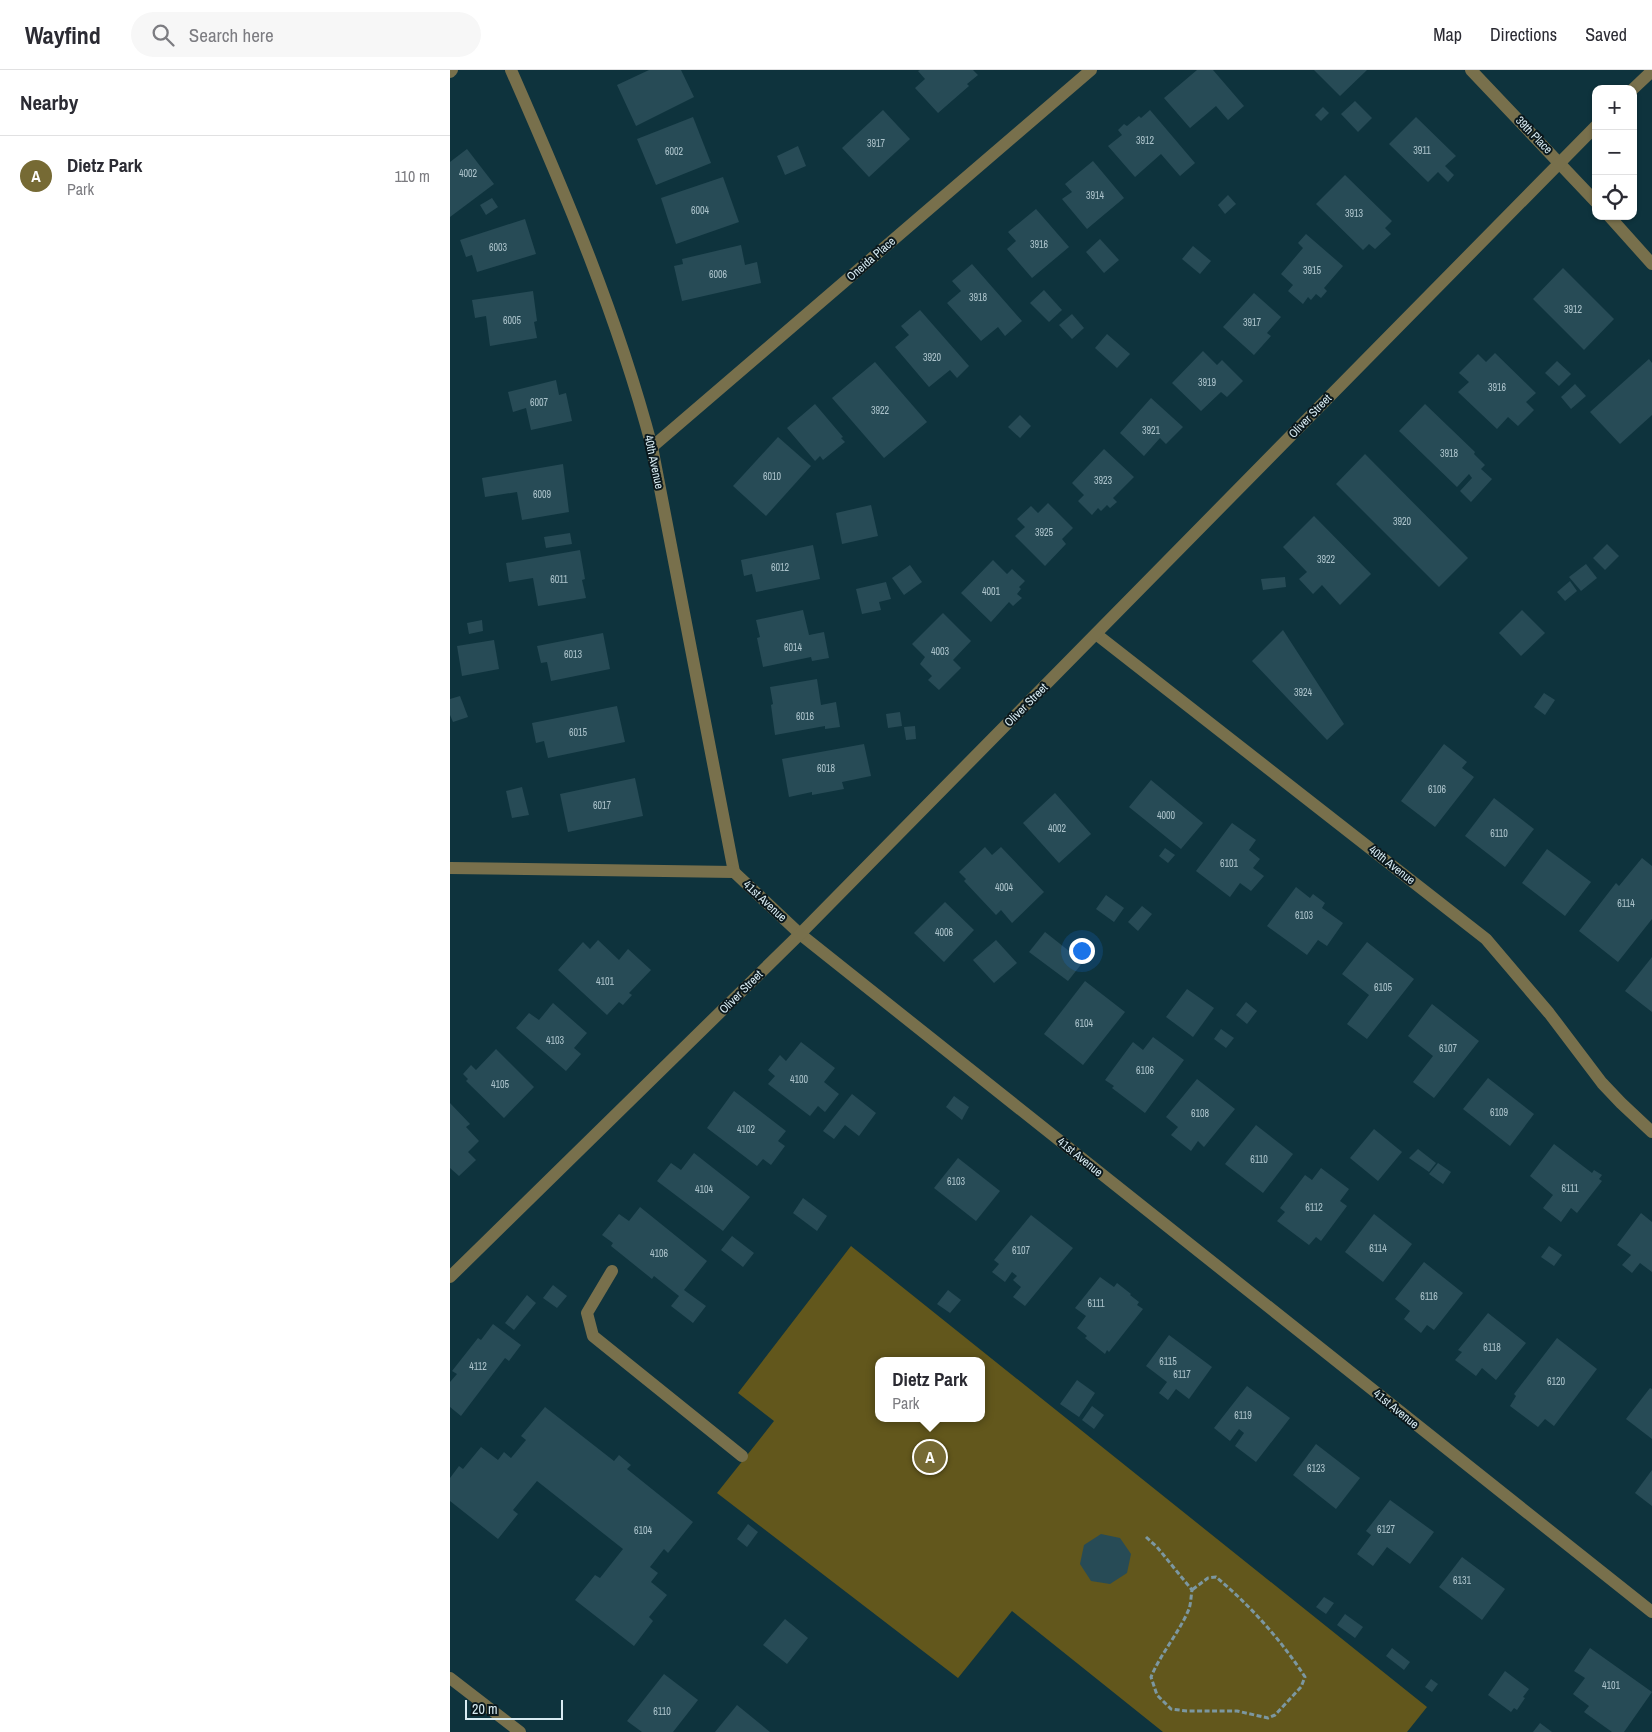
<!DOCTYPE html>
<meta charset="utf-8">
<style>
:root{--surface:#fff;--page:#f7f7f7;--text:#2b2b33;--muted:#7c7c81;--line:#e1e1e2;--accent:#766a34}
body{margin:0;font-family:"Archivo Narrow",sans-serif;background:var(--page);color:var(--text)}
.controls{position:absolute;right:15px;top:15px;display:grid;overflow:hidden;border-radius:10px;box-shadow:0 1px 4px #0004}
.controls button{width:45px;height:45px;display:grid;place-items:center;padding:0;border:0;border-bottom:1px solid var(--line);background:var(--surface);color:var(--text);font:25px sans-serif}
.scale{position:absolute;left:15px;bottom:12px;width:98px;box-sizing:border-box;padding-left:5px;border:2px solid #d8ebf2;border-top:0;font-size:14px;line-height:18px;white-space:nowrap;color:#d8ebf2;-webkit-text-stroke:4px #0a181d;paint-order:stroke}
.you{position:absolute;left:631px;top:880px;width:18px;height:18px;margin:-12px;border:4px solid #fff;border-radius:50%;background:#1a73e8;box-shadow:0 0 0 8px #1a73e833}
.badge{display:grid;place-items:center;width:32px;height:32px;border-radius:50%;background:var(--accent);color:#fff;font-size:16px;font-weight:700}
.pin{position:absolute;translate:-50% -50%;border:2px solid #fff;box-shadow:0 1px 5px #0006}
.popup{position:absolute;left:425px;top:1287px;width:110px;height:65px;box-sizing:border-box;display:grid;place-content:center;border-radius:10px;background:var(--surface);filter:drop-shadow(0 1px 4px #0005);font-size:16px;white-space:nowrap;color:var(--muted)}
.popup b{font-size:19px;color:var(--text)}
.popup::after{content:'';position:absolute;left:50%;top:100%;margin-left:-10px;border:10px solid transparent;border-top-color:var(--surface)}
.list{margin:0;padding:0;list-style:none}
h2{display:flex;justify-content:space-between;align-items:center;height:65px;margin:0;padding:0 20px;font-size:21px}
h2 small{font-size:16px;font-weight:400;color:var(--muted)}
.list li{display:grid;grid-template-columns:32px 1fr auto;gap:15px;align-items:center;box-sizing:border-box;height:80px;padding:0 20px;border-top:1px solid var(--line)}
.list b{display:block;font-size:19px;white-space:nowrap}
.list p{margin:0;font-size:16px;white-space:nowrap;color:var(--muted)}
.list em{font-size:16px;font-style:normal;color:var(--muted)}
.icon{flex:none;width:28px;height:28px;fill:none;stroke:currentColor;stroke-width:2;stroke-linecap:round;stroke-linejoin:round}
.map{position:relative;flex:none;width:1202px;height:1662px;overflow:hidden}
header{display:flex;align-items:center;gap:30px;box-sizing:border-box;height:70px;padding:0 25px;background:var(--surface);border-bottom:1px solid var(--line)}
header strong{font-size:24px}
nav{display:flex;gap:28px;margin-inline-start:auto;font-size:18px}
.search{width:350px;height:45px;background:var(--page);display:flex;align-items:center;gap:12px;box-sizing:border-box;padding:0 18px;border-radius:28px;color:var(--muted);font-size:19px}
main{display:flex}
aside{flex:1;background:var(--surface)}
.map>svg:first-child{display:block}
.green{fill:#62571c;fill-rule:evenodd}
.building{fill:#274b56}
.lines{fill:none;stroke-linecap:round;stroke-linejoin:round}
.path{stroke:#7c97a0;stroke-width:3;stroke-dasharray:5 2.5;stroke-linecap:butt}
.minor{stroke:#78704c;stroke-width:12}
.labels{text-anchor:middle;stroke-width:4;stroke-linejoin:round;paint-order:stroke}
.number-label{font-size:10px;fill:#acc3cb}
.street-label{font-size:12px;fill:#d8ebf2;stroke:#0a181d}
</style>
<header>
<strong>Wayfind</strong>
<div class="search"><svg class="icon" aria-label="search" viewBox="0 0 24 24"><circle cx="10" cy="10" r="6"/><path d="M15 15l6 6"/></svg>Search here</div>
<nav><a>Map</a><a>Directions</a><a>Saved</a></nav>
</header>
<main>
<aside>
<h2>Nearby<small></small></h2>
<ul class="list">
<li><span class="badge">A</span><div><b>Dietz Park</b><p>Park</p></div><em>110 m</em></li>
</ul>
</aside>
<div class="map">
<svg width="1202" height="1662" viewBox="0 0 1202 1662">
<rect width="100%" height="100%" fill="#0e333d"/>
<!-- green -->
<path class="green" d="M401,1176L977,1637L957,1662H713L562,1541L508,1608L267,1423L324,1351L288,1323ZM429,1291H531V1348H429Z"/>
<!-- building -->
<g class="building">
<polygon points="199,0 231,0 244,27 186,56 167,15"/>
<polygon points="470,0 523,0 528,5 517,14 519,16 488,43 465,18 475,9 468,1"/>
<polygon points="747,0 763,0 794,36 778,50 766,36 740,58 714,28"/>
<polygon points="864,0 917,0 890,26"/>
<polygon points="905,31 922,48 908,62 891,44"/>
<polygon points="873,37 879,43 871,51 865,45"/>
<polygon points="433,40 460,69 419,107 392,78"/>
<polygon points="700,40 745,93 730,106 711,84 685,107 658,76 672,65 668,60 674,54 677,56 689,46 691,48"/>
<polygon points="243,47 261,93 206,115 187,69"/>
<polygon points="966,47 1006,86 995,96 1004,105 998,112 988,102 978,112 939,74"/>
<polygon points="348,76 356,96 335,105 327,86"/>
<polygon points="17,79 44,114 0,147 0,92"/>
<polygon points="643,91 674,128 637,159 612,129 622,122 615,114"/>
<polygon points="895,105 942,151 935,158 941,164 925,179 919,174 913,180 866,134"/>
<polygon points="273,107 289,152 226,174 211,128"/>
<polygon points="778,125 786,134 775,144 768,135"/>
<polygon points="42,128 48,137 36,145 30,135"/>
<polygon points="586,139 619,177 582,208 557,179 566,171 558,162"/>
<polygon points="75,149 86,184 27,202 22,185 16,187 10,170"/>
<polygon points="856,164 893,196 874,218 877,221 871,228 866,224 861,230 858,227 853,234 838,221 843,215 831,204 853,178 848,173"/>
<polygon points="650,169 669,190 654,203 636,182"/>
<polygon points="291,175 295,195 307,192 311,213 232,231 224,196 233,194 232,189"/>
<polygon points="743,176 761,191 750,204 732,189"/>
<polygon points="522,194 572,251 555,266 548,257 531,271 497,233 511,221 502,211"/>
<polygon points="1113,198 1164,249 1134,280 1083,229"/>
<polygon points="594,220 612,240 599,252 580,233"/>
<polygon points="83,221 87,251 84,252 87,268 40,276 36,246 25,248 22,230"/>
<polygon points="804,223 831,247 817,263 821,266 804,285 773,257"/>
<polygon points="470,240 519,296 507,308 500,300 479,317 445,277 459,265 451,256"/>
<polygon points="622,244 634,258 622,269 609,255"/>
<polygon points="657,264 680,284 667,298 645,278"/>
<polygon points="753,281 767,295 772,290 793,311 777,327 771,322 751,341 722,313"/>
<polygon points="1045,283 1086,323 1076,332 1084,340 1068,356 1058,347 1047,359 1008,322 1019,312 1009,303 1028,284 1036,292"/>
<polygon points="1199,289 1202,293 1202,345 1170,374 1140,342"/>
<polygon points="1107,291 1121,304 1109,316 1095,303"/>
<polygon points="425,292 477,352 434,388 382,328"/>
<polygon points="106,310 109,325 116,323 122,351 81,360 76,338 63,342 58,322"/>
<polygon points="1125,314 1136,326 1121,339 1111,327"/>
<polygon points="701,328 733,357 716,374 710,368 694,386 670,363"/>
<polygon points="365,334 393,367 391,368 395,372 373,390 370,386 365,391 337,358"/>
<polygon points="975,334 1025,382 1024,384 1035,395 1031,399 1042,409 1021,432 1010,421 1022,408 1019,404 1007,417 949,361"/>
<polygon points="570,345 581,356 570,368 558,357"/>
<polygon points="328,367 361,396 316,446 283,416"/>
<polygon points="654,379 684,407 663,428 667,432 660,438 657,435 651,441 648,438 642,445 628,431 634,425 622,413"/>
<polygon points="915,384 1018,488 989,517 886,414"/>
<polygon points="113,394 119,442 72,450 67,422 35,427 32,408"/>
<polygon points="598,433 623,458 612,469 616,474 595,496 565,466 575,457 567,449 581,436 588,443"/>
<polygon points="421,435 428,466 392,474 386,443"/>
<polygon points="864,446 921,504 890,535 872,515 863,524 849,509 857,502 833,477"/>
<polygon points="120,463 122,474 96,478 94,467"/>
<polygon points="1157,474 1169,486 1155,500 1143,488"/>
<polygon points="363,475 370,509 306,522 302,504 294,506 291,490"/>
<polygon points="130,480 135,509 132,510 136,528 88,536 83,508 59,512 56,493"/>
<polygon points="543,490 557,504 562,499 575,511 569,517 571,519 567,524 572,528 563,536 559,532 541,552 511,523"/>
<polygon points="1136,494 1147,508 1131,521 1119,507"/>
<polygon points="460,495 472,512 454,525 442,508"/>
<polygon points="835,507 836,517 813,520 811,509"/>
<polygon points="1120,511 1127,521 1115,531 1107,522"/>
<polygon points="436,512 441,529 429,532 431,540 412,544 406,519"/>
<polygon points="353,540 359,565 374,562 379,588 362,591 361,587 313,597 307,568 310,567 306,550"/>
<polygon points="1072,540 1095,563 1071,586 1049,563"/>
<polygon points="493,543 521,571 503,590 511,598 489,620 478,610 482,606 470,594 475,587 462,574"/>
<polygon points="32,550 33,561 19,564 17,553"/>
<polygon points="833,560 894,654 877,670 802,591"/>
<polygon points="153,563 160,599 101,611 97,592 91,593 87,576"/>
<polygon points="44,570 49,599 12,606 7,576"/>
<polygon points="367,609 371,635 386,632 390,657 375,659 375,656 325,665 321,635 323,634 320,617"/>
<polygon points="1094,623 1105,630 1095,645 1084,637"/>
<polygon points="10,626 18,647 3,652 0,645 0,629"/>
<polygon points="167,636 175,672 98,688 94,671 86,673 82,653"/>
<polygon points="450,642 452,656 438,658 436,644"/>
<polygon points="465,656 466,669 456,670 454,657"/>
<polygon points="414,674 421,706 392,712 394,719 362,725 362,722 339,727 332,689"/>
<polygon points="994,674 1017,692 1012,698 1024,707 985,757 951,731"/>
<polygon points="185,708 193,746 118,762 110,724"/>
<polygon points="701,710 753,753 731,779 679,737"/>
<polygon points="72,717 79,745 62,748 56,721"/>
<polygon points="605,723 641,764 609,793 573,753"/>
<polygon points="1044,728 1084,759 1055,797 1015,766"/>
<polygon points="782,753 806,770 799,780 810,789 803,798 814,806 801,821 790,813 780,827 746,801"/>
<polygon points="535,777 542,785 551,777 594,822 562,853 551,840 546,845 514,811 516,809 509,802"/>
<polygon points="715,778 725,785 718,793 709,786"/>
<polygon points="1097,779 1141,812 1115,846 1072,813"/>
<polygon points="1192,788 1202,796 1202,849 1168,892 1129,861 1166,813 1169,816"/>
<polygon points="846,817 860,828 863,824 875,833 872,838 893,853 877,876 868,870 857,885 817,856"/>
<polygon points="656,825 674,838 664,852 646,839"/>
<polygon points="495,832 524,860 494,892 464,863"/>
<polygon points="692,836 702,844 688,861 678,852"/>
<polygon points="595,862 633,892 618,911 579,882"/>
<polygon points="148,870 169,890 178,879 201,900 179,923 182,925 173,935 169,932 157,945 108,900 133,872 140,879"/>
<polygon points="546,870 567,893 544,913 523,890"/>
<polygon points="917,872 964,909 917,969 897,954 919,925 892,904"/>
<polygon points="1202,887 1202,942 1175,921"/>
<polygon points="635,911 675,942 633,995 594,964"/>
<polygon points="737,919 764,938 743,967 716,947"/>
<polygon points="796,932 807,941 797,954 786,945"/>
<polygon points="103,933 137,963 124,978 131,984 116,1001 66,958 79,943 89,950"/>
<polygon points="982,934 1029,971 984,1028 963,1012 983,986 958,966"/>
<polygon points="771,959 784,968 776,978 764,969"/>
<polygon points="703,967 734,990 695,1043 662,1018 664,1016 655,1010 683,972 693,980"/>
<polygon points="351,972 385,998 374,1012 389,1024 375,1042 368,1036 360,1046 318,1014 325,1006 318,1000 330,985 336,991"/>
<polygon points="46,979 84,1017 54,1048 16,1011 18,1009 13,1004 21,995 26,1000"/>
<polygon points="1038,1008 1084,1044 1060,1076 1013,1039"/>
<polygon points="747,1009 785,1039 754,1077 748,1071 741,1081 721,1065 728,1057 716,1047"/>
<polygon points="284,1021 336,1061 328,1071 335,1076 321,1095 313,1089 307,1096 257,1058"/>
<polygon points="402,1024 426,1043 409,1066 395,1055 384,1069 373,1061"/>
<polygon points="504,1026 519,1037 512,1050 496,1037"/>
<polygon points="0,1033 20,1054 16,1057 29,1071 18,1082 26,1090 9,1106 0,1098"/>
<polygon points="806,1055 843,1084 813,1123 775,1094"/>
<polygon points="924,1059 952,1082 928,1111 900,1088"/>
<polygon points="1104,1074 1142,1103 1144,1100 1152,1105 1149,1109 1152,1111 1127,1143 1121,1138 1111,1152 1093,1138 1103,1125 1080,1106"/>
<polygon points="968,1079 986,1093 979,1102 959,1088"/>
<polygon points="244,1083 300,1127 273,1161 207,1111 221,1093 231,1100"/>
<polygon points="508,1088 550,1121 526,1151 484,1118"/>
<polygon points="988,1093 1001,1102 993,1114 979,1104"/>
<polygon points="871,1098 899,1119 890,1131 897,1136 871,1171 866,1167 859,1175 827,1151 835,1142 830,1138 855,1105 862,1110"/>
<polygon points="353,1128 377,1146 367,1161 343,1143"/>
<polygon points="190,1137 257,1191 234,1220 256,1236 243,1253 221,1236 229,1226 204,1206 202,1209 161,1176 163,1173 152,1165 169,1144 179,1151"/>
<polygon points="1191,1143 1202,1152 1202,1202 1190,1193 1182,1203 1172,1195 1181,1185 1167,1175"/>
<polygon points="924,1144 962,1174 933,1212 895,1182"/>
<polygon points="581,1145 623,1178 575,1236 563,1227 571,1217 563,1210 567,1206 562,1202 555,1212 542,1202 549,1194 544,1190"/>
<polygon points="282,1166 304,1183 293,1197 271,1180"/>
<polygon points="1099,1176 1112,1185 1104,1196 1091,1187"/>
<polygon points="974,1192 1013,1223 984,1260 977,1255 971,1263 954,1249 960,1241 945,1229"/>
<polygon points="650,1207 664,1217 667,1213 681,1224 680,1225 689,1232 687,1235 693,1239 659,1282 657,1280 655,1284 635,1268 637,1266 627,1258 636,1246 625,1238"/>
<polygon points="103,1215 117,1226 107,1238 93,1228"/>
<polygon points="498,1220 511,1230 500,1243 487,1234"/>
<polygon points="77,1225 86,1233 64,1260 55,1253"/>
<polygon points="1038,1243 1076,1273 1046,1310 1032,1298 1026,1306 1005,1290 1012,1282 1008,1280"/>
<polygon points="43,1254 71,1275 59,1291 55,1288 11,1346 0,1337 0,1312 7,1304 2,1301 28,1268 31,1270"/>
<polygon points="719,1265 762,1297 739,1329 726,1319 718,1330 709,1323 717,1312 696,1296"/>
<polygon points="1107,1268 1147,1299 1104,1356 1095,1349 1088,1357 1060,1336 1066,1326 1064,1324"/>
<polygon points="627,1310 645,1323 629,1347 610,1334"/>
<polygon points="797,1316 840,1348 806,1392 785,1376 794,1363 789,1359 780,1371 764,1358"/>
<polygon points="1200,1318 1202,1319 1202,1369 1176,1349"/>
<polygon points="642,1336 654,1345 644,1359 632,1350"/>
<polygon points="95,1337 164,1391 169,1385 181,1395 177,1399 243,1452 218,1483 214,1479 200,1497 208,1503 201,1512 217,1525 199,1547 203,1551 184,1576 125,1530 145,1505 150,1508 173,1479 87,1411 63,1440 68,1444 48,1469 0,1431 0,1408 9,1396 13,1399 31,1377 48,1390 54,1382 61,1388 76,1370 71,1366"/>
<polygon points="866,1374 910,1408 886,1439 843,1405"/>
<polygon points="1202,1400 1202,1436 1185,1423"/>
<polygon points="940,1430 984,1462 960,1494 937,1477 923,1496 907,1484 921,1465 916,1461"/>
<polygon points="298,1454 308,1462 297,1477 287,1469"/>
<polygon points="651,1464 670,1468 681,1484 677,1503 660,1514 641,1511 630,1494 634,1475"/>
<polygon points="1012,1487 1055,1519 1032,1550 989,1517"/>
<polygon points="874,1527 884,1533 876,1544 866,1537"/>
<polygon points="895,1544 913,1557 905,1568 887,1555"/>
<polygon points="335,1549 358,1568 337,1594 313,1575"/>
<polygon points="942,1578 960,1592 954,1600 936,1586"/>
<polygon points="1140,1578 1202,1622 1174,1662 1162,1662 1134,1642 1139,1636 1123,1624 1135,1608 1124,1601"/>
<polygon points="1055,1601 1079,1619 1073,1627 1075,1628 1067,1640 1064,1638 1061,1642 1038,1625"/>
<polygon points="214,1604 248,1630 223,1662 192,1662 177,1651"/>
<polygon points="981,1609 988,1614 982,1622 975,1617"/>
<polygon points="287,1635 320,1662 265,1662"/>
<polygon points="1090,1653 1102,1662 1083,1662"/>
</g>
<g class="lines">
<!-- path -->
<path class="path" d="M696,1467L707,1477L742,1520C741,1526 741,1533 739,1539C729,1563 711,1583 701,1607L707,1625L721,1639L737,1641H787L818,1648L825,1645L851,1617L855,1607C832,1571 799,1534 766,1507L758,1508L742,1520"/>
<!-- minor -->
<g class="minor">
<path d="M61,0C116,125 167,245 202,377L284,802"/>
<polyline points="1021,0 1146,132"/>
<polyline points="0,2 2,0"/>
<polyline points="1183,19 1202,1"/>
<polyline points="1159,146 1202,194"/>
<polyline points="202,377 641,0"/>
<polyline points="646,564 1036,869 1099,943 1152,1013 1171,1033 1202,1062"/>
<polyline points="0,798 284,802 350,864 1202,1542"/>
<polyline points="162,1201 137,1243 143,1266 292,1386"/>
<polyline points="0,1207 350,864 1146,56"/>
<polyline points="0,1608 70,1662"/>
</g>
</g>
<g class="labels">
<!-- number labels -->
<g class="number-label">
<text x="695" y="74">3912</text>
<text x="426" y="77">3917</text>
<text x="972" y="84">3911</text>
<text x="224" y="85">6002</text>
<text x="18" y="107">4002</text>
<text x="645" y="129">3914</text>
<text x="250" y="144">6004</text>
<text x="904" y="147">3913</text>
<text x="589" y="178">3916</text>
<text x="48" y="181">6003</text>
<text x="862" y="204">3915</text>
<text x="268" y="208">6006</text>
<text x="528" y="231">3918</text>
<text x="1123" y="243">3912</text>
<text x="62" y="254">6005</text>
<text x="802" y="256">3917</text>
<text x="482" y="291">3920</text>
<text x="757" y="316">3919</text>
<text x="1047" y="321">3916</text>
<text x="89" y="336">6007</text>
<text x="430" y="344">3922</text>
<text x="701" y="364">3921</text>
<text x="999" y="387">3918</text>
<text x="322" y="410">6010</text>
<text x="653" y="414">3923</text>
<text x="92" y="428">6009</text>
<text x="952" y="455">3920</text>
<text x="594" y="466">3925</text>
<text x="876" y="493">3922</text>
<text x="330" y="501">6012</text>
<text x="109" y="513">6011</text>
<text x="541" y="525">4001</text>
<text x="343" y="581">6014</text>
<text x="490" y="585">4003</text>
<text x="123" y="588">6013</text>
<text x="853" y="626">3924</text>
<text x="355" y="650">6016</text>
<text x="128" y="666">6015</text>
<text x="376" y="702">6018</text>
<text x="987" y="723">6106</text>
<text x="152" y="739">6017</text>
<text x="716" y="749">4000</text>
<text x="607" y="762">4002</text>
<text x="1049" y="767">6110</text>
<text x="779" y="797">6101</text>
<text x="554" y="821">4004</text>
<text x="1176" y="837">6114</text>
<text x="854" y="849">6103</text>
<text x="494" y="866">4006</text>
<text x="155" y="915">4101</text>
<text x="933" y="921">6105</text>
<text x="634" y="957">6104</text>
<text x="105" y="974">4103</text>
<text x="998" y="982">6107</text>
<text x="695" y="1004">6106</text>
<text x="349" y="1013">4100</text>
<text x="50" y="1018">4105</text>
<text x="1049" y="1046">6109</text>
<text x="750" y="1047">6108</text>
<text x="296" y="1063">4102</text>
<text x="809" y="1093">6110</text>
<text x="506" y="1115">6103</text>
<text x="1120" y="1122">6111</text>
<text x="254" y="1123">4104</text>
<text x="864" y="1141">6112</text>
<text x="928" y="1182">6114</text>
<text x="571" y="1184">6107</text>
<text x="209" y="1187">4106</text>
<text x="979" y="1230">6116</text>
<text x="646" y="1237">6111</text>
<text x="1042" y="1281">6118</text>
<text x="718" y="1295">6115</text>
<text x="28" y="1300">4112</text>
<text x="732" y="1308">6117</text>
<text x="1106" y="1315">6120</text>
<text x="793" y="1349">6119</text>
<text x="866" y="1402">6123</text>
<text x="936" y="1463">6127</text>
<text x="193" y="1464">6104</text>
<text x="1012" y="1514">6131</text>
<text x="1161" y="1619">4101</text>
<text x="212" y="1645">6110</text>
</g>
<!-- street labels -->
<g class="street-label">
<text transform="translate(1084 65) rotate(46)" y="4">39th Place</text>
<text transform="translate(421 189) rotate(-41)" y="4">Oneida Place</text>
<text transform="translate(860 346) rotate(-46)" y="4">Oliver Street</text>
<text transform="translate(204 392) rotate(78)" y="4">40th Avenue</text>
<text transform="translate(576 635) rotate(-45)" y="4">Oliver Street</text>
<text transform="translate(942 795) rotate(38)" y="4">40th Avenue</text>
<text transform="translate(315 831) rotate(43)" y="4">41st Avenue</text>
<text transform="translate(291 922) rotate(-45)" y="4">Oliver Street</text>
<text transform="translate(630 1087) rotate(39)" y="4">41st Avenue</text>
<text transform="translate(946 1339) rotate(39)" y="4">41st Avenue</text>
</g>
</g>
</svg>
<div class="controls">
<button>+</button>
<button>−</button>
<button><svg class="icon" aria-label="locate" viewBox="0 0 24 24"><circle cx="12" cy="12" r="6"/><path d="M12 2v4M12 18v4M2 12h4M18 12h4"/></svg></button>
</div>
<div class="scale">20 m</div>
<div class="you"></div>
<div class="pin badge" style="left:480px;top:1387px">A</div>
<div class="popup"><b>Dietz Park</b>Park</div>
</div>
</main>
